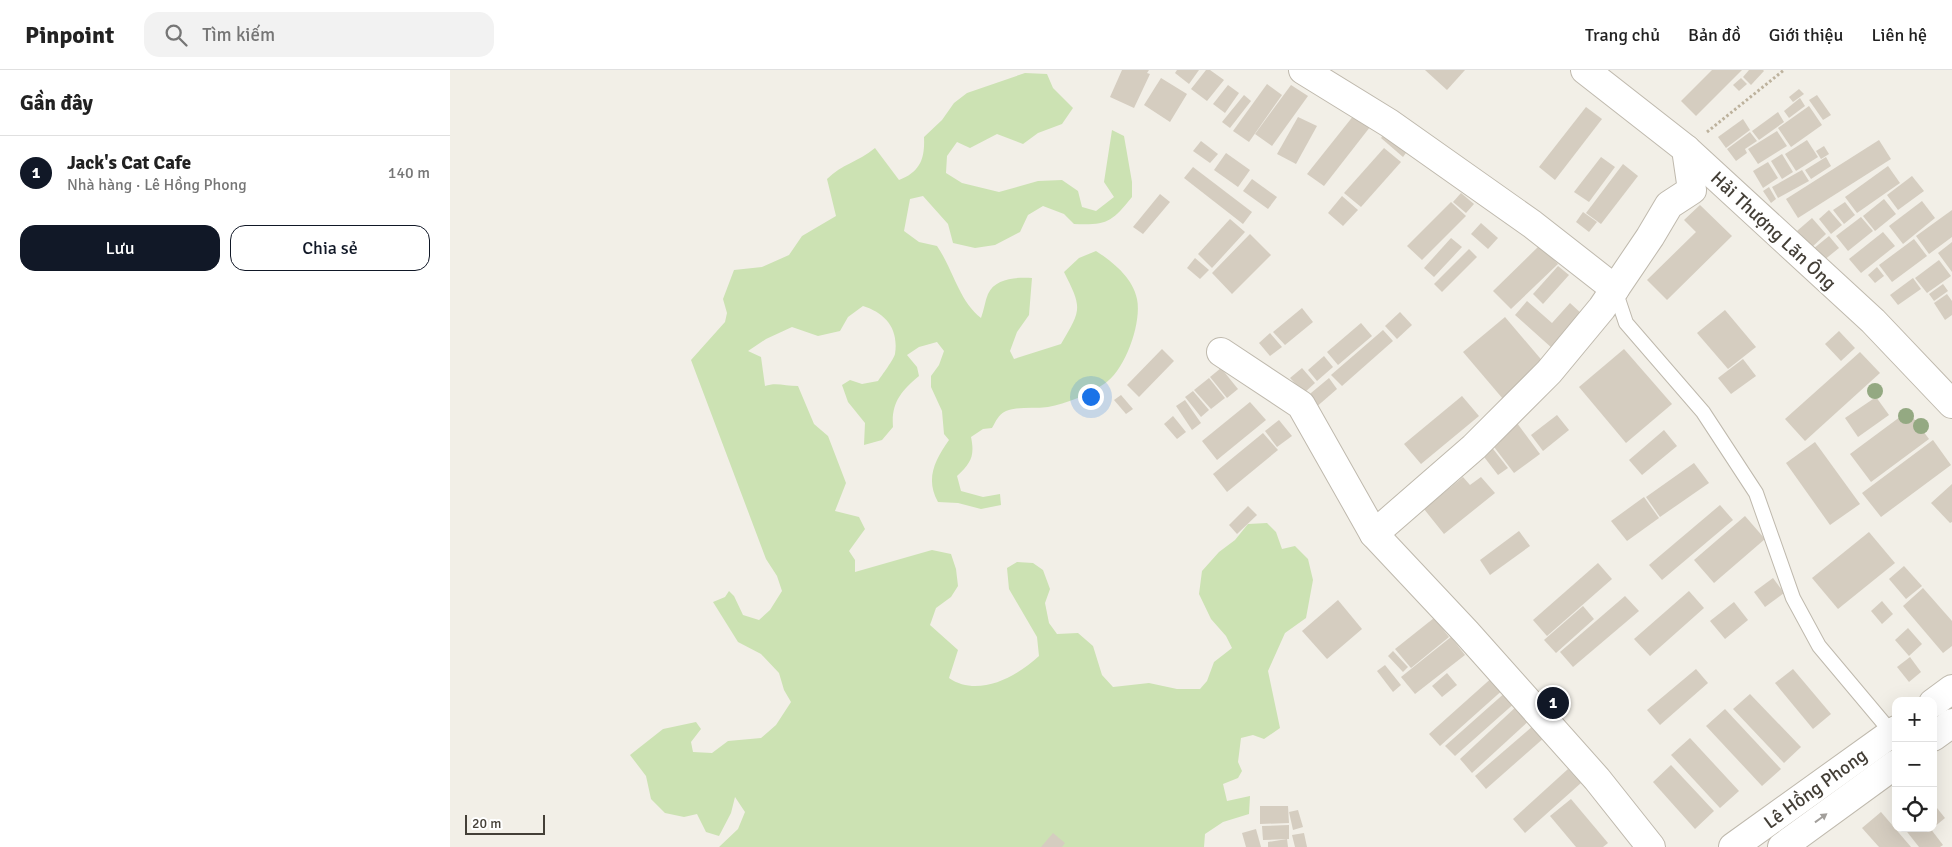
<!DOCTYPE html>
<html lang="vi">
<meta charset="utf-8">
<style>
:root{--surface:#fff;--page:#f2f2f2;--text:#222;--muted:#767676;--line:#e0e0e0;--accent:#111827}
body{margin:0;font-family:Signika,sans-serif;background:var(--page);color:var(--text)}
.controls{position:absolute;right:15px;bottom:15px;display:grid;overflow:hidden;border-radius:10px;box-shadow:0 5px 20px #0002}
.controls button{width:45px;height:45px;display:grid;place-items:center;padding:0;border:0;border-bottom:1px solid var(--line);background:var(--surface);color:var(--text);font:25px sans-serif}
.scale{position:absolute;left:15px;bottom:12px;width:80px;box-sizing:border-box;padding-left:5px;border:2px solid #443f37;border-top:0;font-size:14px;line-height:18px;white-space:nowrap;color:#443f37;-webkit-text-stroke:4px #fff;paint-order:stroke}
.you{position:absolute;left:640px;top:326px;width:18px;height:18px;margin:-12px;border:4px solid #fff;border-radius:50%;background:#1a73e8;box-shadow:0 0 0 8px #1a73e833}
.badge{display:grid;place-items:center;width:32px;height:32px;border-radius:50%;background:var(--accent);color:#fff;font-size:16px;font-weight:700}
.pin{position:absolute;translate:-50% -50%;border:2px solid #fff;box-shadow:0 1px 5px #0006}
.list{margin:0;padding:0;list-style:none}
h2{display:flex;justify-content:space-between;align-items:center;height:65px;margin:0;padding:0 20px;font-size:21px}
h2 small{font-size:16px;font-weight:400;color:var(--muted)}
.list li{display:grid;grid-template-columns:32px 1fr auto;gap:15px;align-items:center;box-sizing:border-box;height:75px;padding:0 20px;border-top:1px solid var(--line)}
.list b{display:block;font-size:19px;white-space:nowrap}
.list p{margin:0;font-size:16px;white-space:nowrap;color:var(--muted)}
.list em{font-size:16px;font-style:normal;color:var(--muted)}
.actions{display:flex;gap:10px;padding:15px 20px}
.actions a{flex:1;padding:11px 0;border:1px solid var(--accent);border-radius:15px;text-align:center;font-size:18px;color:var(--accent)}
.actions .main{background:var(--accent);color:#fff}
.icon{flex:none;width:28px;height:28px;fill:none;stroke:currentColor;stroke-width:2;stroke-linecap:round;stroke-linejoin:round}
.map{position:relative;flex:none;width:1502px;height:777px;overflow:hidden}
header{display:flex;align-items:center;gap:30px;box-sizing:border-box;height:70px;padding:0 25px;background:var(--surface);border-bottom:1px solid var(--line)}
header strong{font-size:24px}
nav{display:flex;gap:28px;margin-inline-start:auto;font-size:18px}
.search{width:350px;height:45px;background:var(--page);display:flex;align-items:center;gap:12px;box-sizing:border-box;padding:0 18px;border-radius:15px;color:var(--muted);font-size:19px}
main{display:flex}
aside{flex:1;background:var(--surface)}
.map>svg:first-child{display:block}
.green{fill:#cce2b3}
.building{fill:#d5cdc0}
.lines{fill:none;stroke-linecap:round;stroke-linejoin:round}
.service-casing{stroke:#bfb9ad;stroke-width:16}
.minor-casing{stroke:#bfb9ad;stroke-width:30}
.tertiary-casing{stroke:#bfb9ad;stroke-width:30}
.path{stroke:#bdb29d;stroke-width:3;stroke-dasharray:2.5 2.5;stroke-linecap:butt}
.service{stroke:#fff;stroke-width:14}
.minor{stroke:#fff;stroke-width:28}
.tertiary{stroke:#fff;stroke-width:28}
.tree{fill:#94a982}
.oneway{fill:#a29f9b}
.labels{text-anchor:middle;stroke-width:4.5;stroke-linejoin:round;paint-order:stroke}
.street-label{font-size:19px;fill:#443f37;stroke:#fff}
</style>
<header>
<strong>Pinpoint</strong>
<div class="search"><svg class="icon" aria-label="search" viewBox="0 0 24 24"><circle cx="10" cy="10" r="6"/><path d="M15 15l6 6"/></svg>Tìm kiếm</div>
<nav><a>Trang chủ</a><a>Bản đồ</a><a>Giới thiệu</a><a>Liên hệ</a></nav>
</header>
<main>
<aside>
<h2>Gần đây<small></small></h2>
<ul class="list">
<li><span class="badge">1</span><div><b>Jack's Cat Cafe</b><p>Nhà hàng · Lê Hồng Phong</p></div><em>140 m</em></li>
</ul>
<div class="actions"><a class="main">Lưu</a><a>Chia sẻ</a></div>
</aside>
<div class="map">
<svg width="1502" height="777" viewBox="0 0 1502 777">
<rect width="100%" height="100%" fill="#f2efe7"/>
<!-- green -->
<path class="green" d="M575,3L597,4L603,18L623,38L612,54L588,63L573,74L547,64L520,78L507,72L497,86L496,103L512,113L549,122L588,111L612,110L628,121L632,137L646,141L664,127L654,112L662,60L674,66L682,112V127C661,153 657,155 624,154L614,144L593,136L578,145L570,162L545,175L525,178L503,173L498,154L473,126L460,129L454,161L469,172L487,176C503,199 509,231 531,248C534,240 535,231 538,224C545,208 567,207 582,208L579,245L567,262L560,281L564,289L611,274C632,239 632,238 614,202L629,188L646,181C663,192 683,208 687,229C692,253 675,301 654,314C639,324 616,334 598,337C584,339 569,336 556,341C548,345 546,351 542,358L533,359L521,367C525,386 521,393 507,406L511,421L533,427L550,424L551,435L531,439L508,433L488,432C475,409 485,390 499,370L494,364L492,341L481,317V306L489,295L494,281L487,272L469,277L457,285L467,297L469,306C451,321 441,333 443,357L432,370L414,375L415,353L398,332L392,315L400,310L412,314L428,311C432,305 444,289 445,284C449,258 435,243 413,236L398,247L390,261L368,266L342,257L316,269L298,281L311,287L315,316C326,312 335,316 348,316L364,354L378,366L396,413L385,441L409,447L415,459L399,481L405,490V502L482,480L501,484L506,499L508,516L501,527L486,538L480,555L508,580L499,608C528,628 566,607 589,586L587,567L559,519L557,498L567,492L583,493L593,500L600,519L595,533L599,553L607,564L628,563L643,576L652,605L663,617L699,613L727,619H750L757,611L764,592L782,578L776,566L761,549L749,524L752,501L769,482L785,470L798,454L817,453L826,462L832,479L845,476L858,489L863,510L856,548L835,563L818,601L830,658L814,669L803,665L791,668L788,692L792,701L788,708L773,714L777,731L800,726L799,744L773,752L755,764L754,777H269L288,759L295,742L285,727L281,743L269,766L256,762L247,744L234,747L215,743L201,729L196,706L180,685L213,659L246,652L251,659L241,672L243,682L262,683L278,671L311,668L326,655L341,632L334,620L329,603L311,584L288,572L263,532L275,527L279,521L284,526L293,545L309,550L320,540L332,521L327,506L316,489L241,290L275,252L277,243L273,229L284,200L312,197L339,185L352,166L386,146L377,109C392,94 408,92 425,78L449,110C470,102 475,89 474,67L492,50L504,33L517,23Z"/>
<!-- building -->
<g class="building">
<polygon points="672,0 699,0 697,3 700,4 684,38 660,27"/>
<polygon points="727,0 749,0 739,14 725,3"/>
<polygon points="756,0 760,0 774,10 757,31 741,19"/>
<polygon points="975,0 1015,0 997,20"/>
<polygon points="1262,0 1292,0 1246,46 1231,31"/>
<polygon points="1299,0 1313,0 1314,1 1301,15 1293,7"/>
<polygon points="711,8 737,24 720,52 694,35"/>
<polygon points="1291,8 1297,14 1289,21 1283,15"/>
<polygon points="817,14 832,25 799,72 783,61"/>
<polygon points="778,15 789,23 775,43 763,34"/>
<polygon points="841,15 858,26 822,76 805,64"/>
<polygon points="1349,19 1354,24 1343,32 1339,27"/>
<polygon points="794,25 801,31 780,58 772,52"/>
<polygon points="1367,25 1381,45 1373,50 1359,30"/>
<polygon points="1350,28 1355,36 1339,48 1334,41"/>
<polygon points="1359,36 1372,55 1341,77 1328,58"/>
<polygon points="1136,37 1152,49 1105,110 1089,97"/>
<polygon points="1328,42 1334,52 1309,70 1302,61"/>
<polygon points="904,45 920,57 874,116 857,104"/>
<polygon points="848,47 867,56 846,94 827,84"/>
<polygon points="1293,49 1300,60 1276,78 1268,67"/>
<polygon points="939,58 961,76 953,87 931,68"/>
<polygon points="1327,61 1337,76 1308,94 1298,79"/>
<polygon points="1300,62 1307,71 1295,79 1297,83 1286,91 1277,79"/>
<polygon points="1357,70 1368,87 1346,101 1335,84"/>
<polygon points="1429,70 1441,89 1348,148 1336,129"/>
<polygon points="751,71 768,84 760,93 743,81"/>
<polygon points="1374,76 1379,84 1371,89 1366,81"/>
<polygon points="934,78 951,92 911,137 894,123"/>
<polygon points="776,83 800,100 788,117 764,100"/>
<polygon points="1332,84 1343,102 1332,109 1321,91"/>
<polygon points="1151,87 1165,97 1139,132 1124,122"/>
<polygon points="1376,87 1381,96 1361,109 1355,100"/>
<polygon points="1318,92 1328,108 1313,118 1303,101"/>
<polygon points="1173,94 1188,106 1151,154 1136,143"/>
<polygon points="1438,96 1450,113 1407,143 1395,127"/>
<polygon points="743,97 802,142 793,154 734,108"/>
<polygon points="1352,100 1359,111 1328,128 1322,117"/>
<polygon points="1462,106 1474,121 1448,140 1437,125"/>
<polygon points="802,109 827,127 818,139 793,121"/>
<polygon points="1319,117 1326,129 1321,133 1313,121"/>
<polygon points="1011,123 1024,134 1016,143 1003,132"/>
<polygon points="710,124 720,132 693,164 683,157"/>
<polygon points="892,126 908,140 893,156 878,143"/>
<polygon points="1434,129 1446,144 1425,161 1413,146"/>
<polygon points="1472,131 1485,148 1453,174 1439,156"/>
<polygon points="1001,132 1016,146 972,190 957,176"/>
<polygon points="1395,132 1405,145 1394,154 1383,140"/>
<polygon points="1250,135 1282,166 1217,230 1197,210 1246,162 1234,150"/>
<polygon points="1379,140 1392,155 1381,164 1369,149"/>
<polygon points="1502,140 1502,167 1479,184 1466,166"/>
<polygon points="1133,142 1147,152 1139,162 1126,152"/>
<polygon points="1411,147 1423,161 1398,181 1386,166"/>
<polygon points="1362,148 1376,164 1361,178 1347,161"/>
<polygon points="780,149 795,162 762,198 748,184"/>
<polygon points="1031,153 1048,168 1038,179 1021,164"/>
<polygon points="1433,162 1445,176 1411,203 1399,189"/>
<polygon points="800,164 821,185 782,224 762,203"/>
<polygon points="1379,166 1389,178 1373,191 1363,179"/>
<polygon points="1001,168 1012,177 984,207 974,198"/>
<polygon points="1464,169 1477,186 1442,212 1429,195"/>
<polygon points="1502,172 1502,202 1488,183"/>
<polygon points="1090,175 1108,194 1061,239 1043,221"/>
<polygon points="1019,179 1027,187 992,222 984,214"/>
<polygon points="745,188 759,200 750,209 737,198"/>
<polygon points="1489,190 1501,206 1477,223 1465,208"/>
<polygon points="1108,196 1119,205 1093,234 1083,224"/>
<polygon points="1427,197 1434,206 1425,213 1418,205"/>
<polygon points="1463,208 1471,219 1448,235 1440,225"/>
<polygon points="1493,214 1498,221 1484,231 1479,224"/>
<polygon points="1497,224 1502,231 1502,245 1495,250 1484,233"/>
<polygon points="1077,231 1102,253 1120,233 1133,245 1103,279 1065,245"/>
<polygon points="852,238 863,252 835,275 823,262"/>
<polygon points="1275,240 1306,277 1278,299 1247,263"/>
<polygon points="950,242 962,255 947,269 935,256"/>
<polygon points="1055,247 1095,294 1053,329 1013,282"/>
<polygon points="911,253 922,266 888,295 877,282"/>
<polygon points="933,260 943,271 892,316 881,305"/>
<polygon points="1389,261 1405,278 1391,291 1375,274"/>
<polygon points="820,263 832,277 820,286 809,273"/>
<polygon points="712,279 724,291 689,327 677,315"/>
<polygon points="1174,279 1222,334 1176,373 1129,317"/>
<polygon points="1410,282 1430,303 1355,371 1335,349"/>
<polygon points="874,286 883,297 867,311 858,300"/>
<polygon points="1293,289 1306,306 1281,324 1268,308"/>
<polygon points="771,298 788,319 777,328 760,307"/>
<polygon points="852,298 865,313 854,323 840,308"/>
<polygon points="759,308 775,328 761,339 744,320"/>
<polygon points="879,308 887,319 864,339 855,328"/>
<polygon points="743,321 759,340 751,347 735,327"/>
<polygon points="671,325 683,339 676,344 664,330"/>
<polygon points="1012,326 1029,346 971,394 954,374"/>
<polygon points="1426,327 1439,345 1408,367 1395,348"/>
<polygon points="735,330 751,353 742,360 726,336"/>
<polygon points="800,332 816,350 767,390 752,371"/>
<polygon points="1458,341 1479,369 1421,412 1400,384"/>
<polygon points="1107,345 1119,360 1093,381 1081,365"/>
<polygon points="723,346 736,362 727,369 714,354"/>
<polygon points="829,350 842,366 827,377 815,361"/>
<polygon points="1067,353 1090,384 1064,403 1041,373"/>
<polygon points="1214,360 1227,376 1192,405 1179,390"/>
<polygon points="813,363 828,380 777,422 763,404"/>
<polygon points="1483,370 1501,395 1431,447 1412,423"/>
<polygon points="1365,372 1410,434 1380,455 1336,393"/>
<polygon points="1040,375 1058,398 1048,405 1031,383"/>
<polygon points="1244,393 1259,413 1210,447 1196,427"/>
<polygon points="1013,407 1020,415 1031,407 1045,423 994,464 974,439"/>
<polygon points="1502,414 1502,452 1500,453 1481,433"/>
<polygon points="1194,427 1209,448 1177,471 1161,451"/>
<polygon points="1270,435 1283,450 1212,510 1199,495"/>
<polygon points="798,436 807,445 787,464 779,455"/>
<polygon points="1295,446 1315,469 1264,513 1244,490"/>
<polygon points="1069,461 1080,476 1040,505 1030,490"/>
<polygon points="1419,462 1445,493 1388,539 1362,508"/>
<polygon points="1148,493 1162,509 1097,566 1083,550"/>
<polygon points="1454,496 1472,516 1456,529 1439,509"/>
<polygon points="1323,508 1334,523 1315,537 1304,522"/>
<polygon points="1473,518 1502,551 1502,576 1493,583 1453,536"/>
<polygon points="1239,521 1254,538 1200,586 1184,569"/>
<polygon points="1175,526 1189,541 1123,597 1110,582"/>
<polygon points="888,530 912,559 877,589 852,561"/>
<polygon points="1432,531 1443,544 1432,554 1421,541"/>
<polygon points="1284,532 1298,550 1275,569 1260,551"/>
<polygon points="1133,536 1144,549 1106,583 1094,570"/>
<polygon points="984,548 999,567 961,598 945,579"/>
<polygon points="1458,558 1472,574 1459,586 1445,570"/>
<polygon points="1001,567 1015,585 965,624 951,607"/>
<polygon points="943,581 958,597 953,602 938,586"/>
<polygon points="1460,587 1471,602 1459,612 1447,597"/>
<polygon points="935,595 951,615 943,622 927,601"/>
<polygon points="1246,599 1258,613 1210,655 1197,640"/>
<polygon points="1343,599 1381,644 1363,659 1325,613"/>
<polygon points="997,603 1007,615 992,627 982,616"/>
<polygon points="1045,605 1056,617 990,676 979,664"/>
<polygon points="1057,621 1067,631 1005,686 995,676"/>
<polygon points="1300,624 1351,677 1334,693 1283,639"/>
<polygon points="1069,634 1082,648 1022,703 1010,689"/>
<polygon points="1275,639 1331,699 1312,716 1256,656"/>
<polygon points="1084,655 1095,667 1036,719 1025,706"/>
<polygon points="1240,668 1289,721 1270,738 1221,685"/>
<polygon points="1221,695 1264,741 1245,759 1203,712"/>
<polygon points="1118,699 1131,713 1075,763 1063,749"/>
<polygon points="1121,729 1158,773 1153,777 1126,777 1100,746"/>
<polygon points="1483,733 1495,748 1483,758"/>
<polygon points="810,736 838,736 839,753 810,754"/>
<polygon points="848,740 853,757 843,760 839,742"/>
<polygon points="1431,742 1461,777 1429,777 1412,758"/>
<polygon points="839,755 839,769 813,770 812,756"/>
<polygon points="1454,758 1480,758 1493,775 1490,777 1469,777"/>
<polygon points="806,759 811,777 796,777 792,763"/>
<polygon points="603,763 615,773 612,777 591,777"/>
<polygon points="854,763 857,777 845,777 842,765"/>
<polygon points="837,769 838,777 818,777 818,772"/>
</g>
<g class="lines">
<defs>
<polyline id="service" points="1165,220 1176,253 1253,342 1306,423 1343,528 1369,576 1442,663"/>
<g id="minor">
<polyline points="853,0 939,53 1082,154 1165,219"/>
<polyline points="1135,0 1236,79 1423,251 1502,334"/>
<polyline points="771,282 851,335 924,464 1016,562 1147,709 1201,777"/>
<polyline points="924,464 1024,377 1099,302 1152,238 1200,167 1219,135 1242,120 1236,79"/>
</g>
<g id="tertiary">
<polyline points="1483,633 1502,619"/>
<polyline points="1483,667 1502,653"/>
<polyline points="1283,777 1446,660"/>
<polyline points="1332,777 1446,694"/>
</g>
</defs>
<!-- service casing -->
<use href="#service" class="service-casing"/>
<!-- minor casing -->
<use href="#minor" class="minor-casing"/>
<!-- tertiary casing -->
<use href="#tertiary" class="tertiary-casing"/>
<!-- path -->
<polyline class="path" points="1257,62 1334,0"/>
<!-- service -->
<use href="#service" class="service"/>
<!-- minor -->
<use href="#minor" class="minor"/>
<!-- tertiary -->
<use href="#tertiary" class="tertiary"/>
</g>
<!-- trees -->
<g class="tree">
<circle cx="1425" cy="321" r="8"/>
<circle cx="1456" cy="346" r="8"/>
<circle cx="1471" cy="356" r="8"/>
</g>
<!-- one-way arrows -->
<defs><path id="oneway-solid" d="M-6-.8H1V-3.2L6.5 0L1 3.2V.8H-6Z" transform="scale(1.25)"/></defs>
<use class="oneway" href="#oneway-solid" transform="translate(1371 748) rotate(-36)"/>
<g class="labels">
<!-- street labels -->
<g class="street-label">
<text transform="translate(1324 160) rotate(43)" y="7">Hải Thượng Lãn Ông</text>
<text transform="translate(1365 718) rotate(-36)" y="7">Lê Hồng Phong</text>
</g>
</g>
</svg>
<div class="controls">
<button>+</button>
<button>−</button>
<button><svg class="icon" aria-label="locate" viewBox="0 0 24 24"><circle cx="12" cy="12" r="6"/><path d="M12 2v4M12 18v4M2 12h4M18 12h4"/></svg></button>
</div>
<div class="scale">20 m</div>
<div class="you"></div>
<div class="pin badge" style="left:1103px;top:633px">1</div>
</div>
</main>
